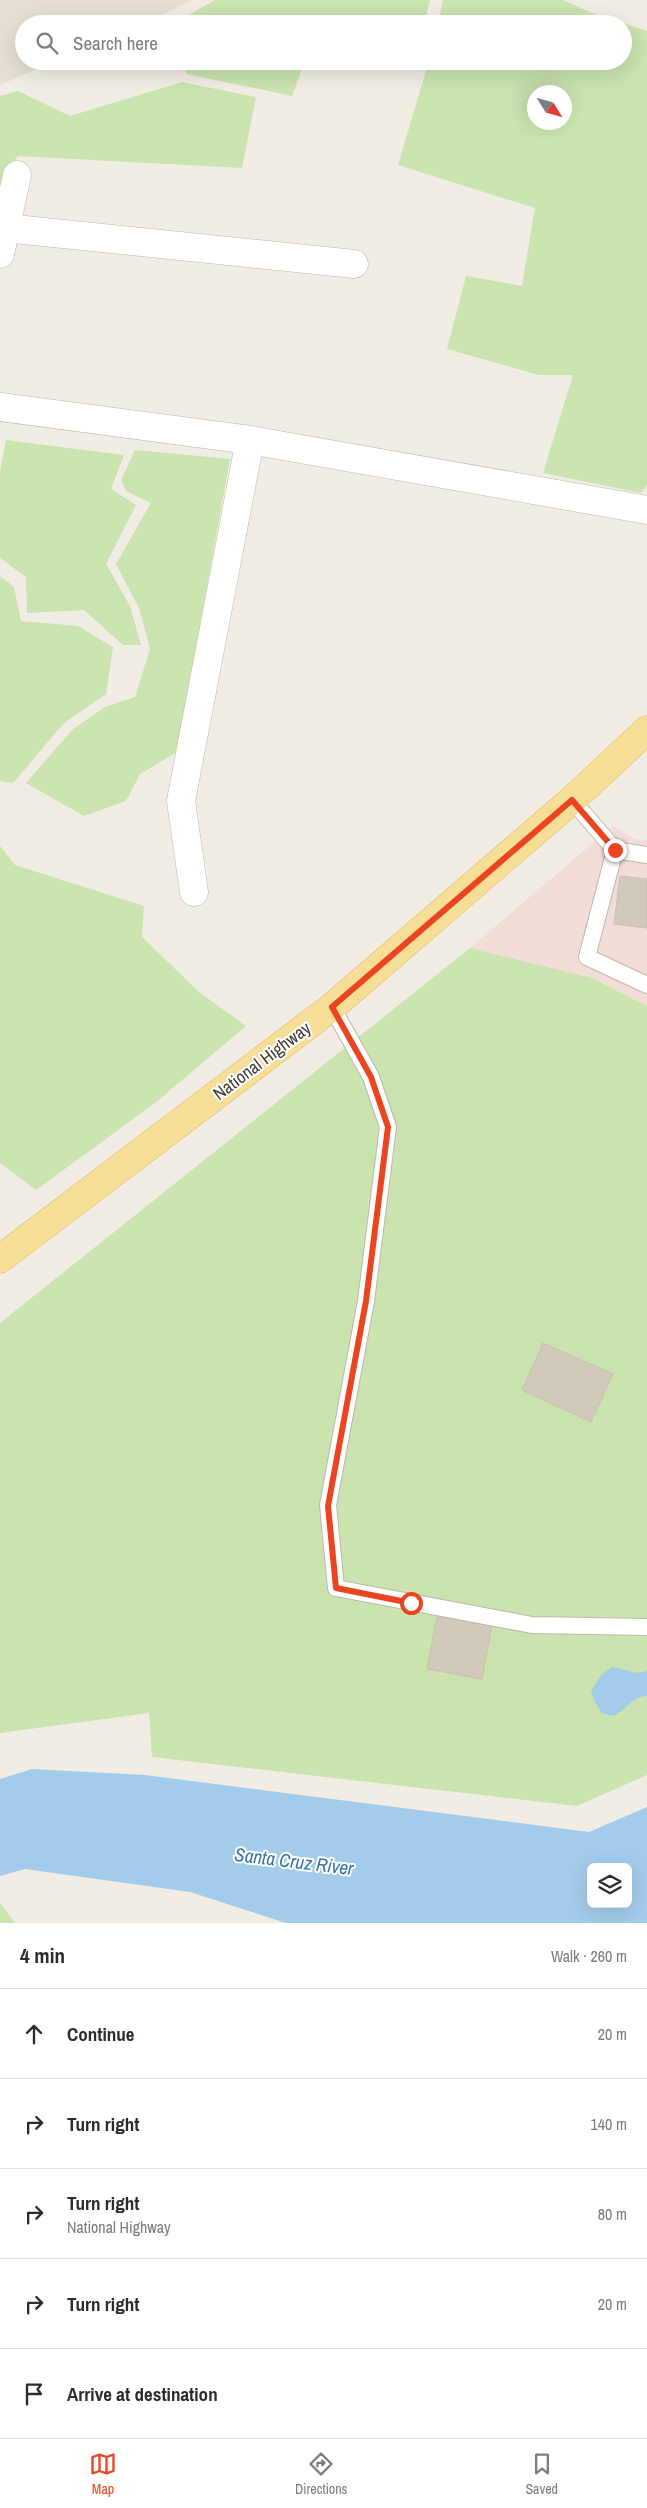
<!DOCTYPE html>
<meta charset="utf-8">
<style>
:root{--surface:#fff;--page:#f7f7f7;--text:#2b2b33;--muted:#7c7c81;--line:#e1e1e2;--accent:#ea4421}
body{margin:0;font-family:"Archivo Narrow",sans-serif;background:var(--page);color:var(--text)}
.controls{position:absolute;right:15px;bottom:15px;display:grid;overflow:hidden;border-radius:8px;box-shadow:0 5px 20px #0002}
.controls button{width:45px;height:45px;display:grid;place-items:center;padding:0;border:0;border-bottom:1px solid var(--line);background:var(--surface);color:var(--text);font:25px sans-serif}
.compass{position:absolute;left:527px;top:85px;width:45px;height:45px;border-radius:50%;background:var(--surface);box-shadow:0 5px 20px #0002;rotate:127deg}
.stop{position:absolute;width:15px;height:15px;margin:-11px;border:4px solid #ea4421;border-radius:50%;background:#fff}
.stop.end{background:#ea4421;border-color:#fff;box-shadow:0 1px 5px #0008}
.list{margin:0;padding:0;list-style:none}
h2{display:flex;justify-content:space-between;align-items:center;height:65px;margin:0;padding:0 20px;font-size:21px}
h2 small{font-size:16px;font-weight:400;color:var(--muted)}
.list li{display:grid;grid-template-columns:32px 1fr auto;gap:15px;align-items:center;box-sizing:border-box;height:90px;padding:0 20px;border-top:1px solid var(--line)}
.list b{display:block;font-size:19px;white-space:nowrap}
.list p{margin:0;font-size:16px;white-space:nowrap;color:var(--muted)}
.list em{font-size:16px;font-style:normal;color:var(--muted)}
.icon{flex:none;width:28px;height:28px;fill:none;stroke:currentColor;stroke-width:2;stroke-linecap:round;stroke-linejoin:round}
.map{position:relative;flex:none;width:647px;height:1923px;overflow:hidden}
.search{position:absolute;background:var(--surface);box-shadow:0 5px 20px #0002;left:15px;right:15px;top:15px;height:55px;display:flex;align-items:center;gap:12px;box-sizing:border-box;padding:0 18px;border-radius:28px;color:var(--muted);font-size:19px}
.sheet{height:515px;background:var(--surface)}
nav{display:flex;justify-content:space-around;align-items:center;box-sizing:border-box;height:70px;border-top:1px solid var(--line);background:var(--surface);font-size:14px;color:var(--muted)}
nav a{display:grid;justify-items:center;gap:2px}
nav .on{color:var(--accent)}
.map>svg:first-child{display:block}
.residential{fill:#e4dfd2}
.medical{fill:#f1dcd8}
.green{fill:#cae3af;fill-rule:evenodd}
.water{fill:#a3cbea;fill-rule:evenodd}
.building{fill:#d1c9ba;stroke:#cbc1ae}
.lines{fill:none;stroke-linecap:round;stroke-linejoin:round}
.service-casing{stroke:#beb8aa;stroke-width:18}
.minor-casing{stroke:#beb8aa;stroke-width:29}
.tertiary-casing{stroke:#beb8aa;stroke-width:29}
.primary-casing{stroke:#dabb68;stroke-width:29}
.service{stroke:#fff;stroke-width:16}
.minor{stroke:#fff;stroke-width:28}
.tertiary{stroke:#fff;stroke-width:28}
.primary{stroke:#f7de97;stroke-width:28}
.route{stroke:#ea4421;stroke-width:6}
.labels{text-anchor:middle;stroke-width:4;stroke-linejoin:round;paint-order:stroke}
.street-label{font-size:18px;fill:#423d34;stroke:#fff}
.water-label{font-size:19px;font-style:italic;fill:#3674a6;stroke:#fff}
</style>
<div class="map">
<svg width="647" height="1923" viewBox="0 0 647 1923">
<rect width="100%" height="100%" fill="#f1ede4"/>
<!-- residential -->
<polygon class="residential" points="0,0 192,0 144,24 24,24 24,61 56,61 0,85"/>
<!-- medical -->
<polygon class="medical" points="613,826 635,839 647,840 647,1006 592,978 470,948"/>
<!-- green -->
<g class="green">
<polygon points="215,0 430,0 424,24 173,24"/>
<path d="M443,0H563L592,13L647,31V485L641,493L543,473L573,375H539L447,349L466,276L522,286L535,208L398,165L429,61H623V24H438ZM534,92H564V122H534Z"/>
<polygon points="183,61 305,61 292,96 186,74"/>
<polygon points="182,82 256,97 242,168 18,156 7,172 0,210 0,96 18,91 70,116"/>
<polygon points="6,440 124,455 111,489 136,505 106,564 130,606 141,645 123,645 84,610 27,613 26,577 0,558 0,472"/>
<polygon points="135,450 230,459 177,752 140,774 126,801 84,816 26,783 73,729 105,707 135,697 150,649 139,608 116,564 151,503 126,491 121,480"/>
<polygon points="0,576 14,587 21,621 78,626 113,647 106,694 64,723 13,783 0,781"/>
<polygon points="0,846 15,865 144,906 142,937 199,992 246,1026 155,1103 36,1190 0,1163"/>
<polygon points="470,948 592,978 647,1006 647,1775 577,1806 152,1757 149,1713 0,1733 0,1323"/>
<polygon points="0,1903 15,1923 0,1923"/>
</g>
<!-- water -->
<g class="water">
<path d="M613,1667L637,1673L647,1671V1696C633,1696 626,1710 614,1716L602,1713L595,1702L591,1691L602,1674Z"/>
<path d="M32,1769L145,1775L589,1832L647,1807V1923H286L190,1892L25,1869L0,1876V1779ZM591,1867H628V1904H591Z"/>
</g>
<!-- building -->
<g class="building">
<polygon points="620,876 647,879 647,928 614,924"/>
<polygon points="543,1343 613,1374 591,1422 522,1390"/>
<polygon points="437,1616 492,1626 482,1679 427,1669"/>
</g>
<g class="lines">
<defs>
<g id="service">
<polyline points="572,800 615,850"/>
<polyline points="647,855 615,850 587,957 647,985"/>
<polyline points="332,1007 371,1077 388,1127 366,1301 328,1505 336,1588 532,1625 647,1627"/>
</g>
<g id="minor">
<polyline points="5,228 354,264"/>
<polyline points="0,254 17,175"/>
<polyline points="194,892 181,801 250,440"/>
</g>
<polyline id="tertiary" points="0,407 250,440 647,510"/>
<polyline id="primary" points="0,1259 332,1007 572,800 647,730"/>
</defs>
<!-- service casing -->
<use href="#service" class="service-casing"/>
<!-- minor casing -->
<use href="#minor" class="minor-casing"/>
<!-- tertiary casing -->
<use href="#tertiary" class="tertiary-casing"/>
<!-- primary casing -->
<use href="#primary" class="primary-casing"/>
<!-- service -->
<use href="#service" class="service"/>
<!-- minor -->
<use href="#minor" class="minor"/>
<!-- tertiary -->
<use href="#tertiary" class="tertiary"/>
<!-- primary -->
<use href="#primary" class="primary"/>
</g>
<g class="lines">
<!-- route -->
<polyline class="route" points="411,1603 336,1588 328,1506 366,1301 388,1127 371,1077 332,1007 572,800 615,850"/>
</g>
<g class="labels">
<!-- street labels -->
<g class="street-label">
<text transform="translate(262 1061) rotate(-37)" y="6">National Highway</text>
</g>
<!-- water labels -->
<g class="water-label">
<text transform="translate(294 1861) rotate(7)" y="7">Santa Cruz River</text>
</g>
</g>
</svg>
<div class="controls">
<button><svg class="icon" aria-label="layers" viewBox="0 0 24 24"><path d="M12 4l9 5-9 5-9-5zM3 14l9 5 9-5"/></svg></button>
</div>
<svg class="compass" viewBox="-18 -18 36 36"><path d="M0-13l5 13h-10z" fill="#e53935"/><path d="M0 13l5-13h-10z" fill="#7c7c81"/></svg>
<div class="stop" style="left:411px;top:1603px"></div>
<div class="stop end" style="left:615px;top:850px"></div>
<div class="search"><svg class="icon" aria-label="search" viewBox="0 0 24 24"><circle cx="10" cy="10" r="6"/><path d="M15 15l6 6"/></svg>Search here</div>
</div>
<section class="sheet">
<h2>4 min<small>Walk · 260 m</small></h2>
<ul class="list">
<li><svg class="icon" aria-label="ahead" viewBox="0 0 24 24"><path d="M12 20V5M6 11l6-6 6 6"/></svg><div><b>Continue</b></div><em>20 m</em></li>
<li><svg class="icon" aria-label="right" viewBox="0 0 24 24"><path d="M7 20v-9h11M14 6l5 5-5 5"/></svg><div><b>Turn right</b></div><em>140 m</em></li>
<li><svg class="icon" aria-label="right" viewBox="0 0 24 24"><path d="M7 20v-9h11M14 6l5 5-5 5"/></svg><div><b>Turn right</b><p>National Highway</p></div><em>80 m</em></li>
<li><svg class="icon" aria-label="right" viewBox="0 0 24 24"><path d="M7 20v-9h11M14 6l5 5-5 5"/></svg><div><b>Turn right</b></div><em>20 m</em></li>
<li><svg class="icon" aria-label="arrive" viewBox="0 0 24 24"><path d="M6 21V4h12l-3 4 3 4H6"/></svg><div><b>Arrive at destination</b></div></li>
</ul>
</section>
<nav>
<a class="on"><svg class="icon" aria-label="map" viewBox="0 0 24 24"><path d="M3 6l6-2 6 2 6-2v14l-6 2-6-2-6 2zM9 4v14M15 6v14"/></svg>Map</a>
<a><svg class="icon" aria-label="directions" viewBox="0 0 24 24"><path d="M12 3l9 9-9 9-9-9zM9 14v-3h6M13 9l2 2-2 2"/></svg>Directions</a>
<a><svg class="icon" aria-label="saved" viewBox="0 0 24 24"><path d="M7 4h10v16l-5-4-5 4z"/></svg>Saved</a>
</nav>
